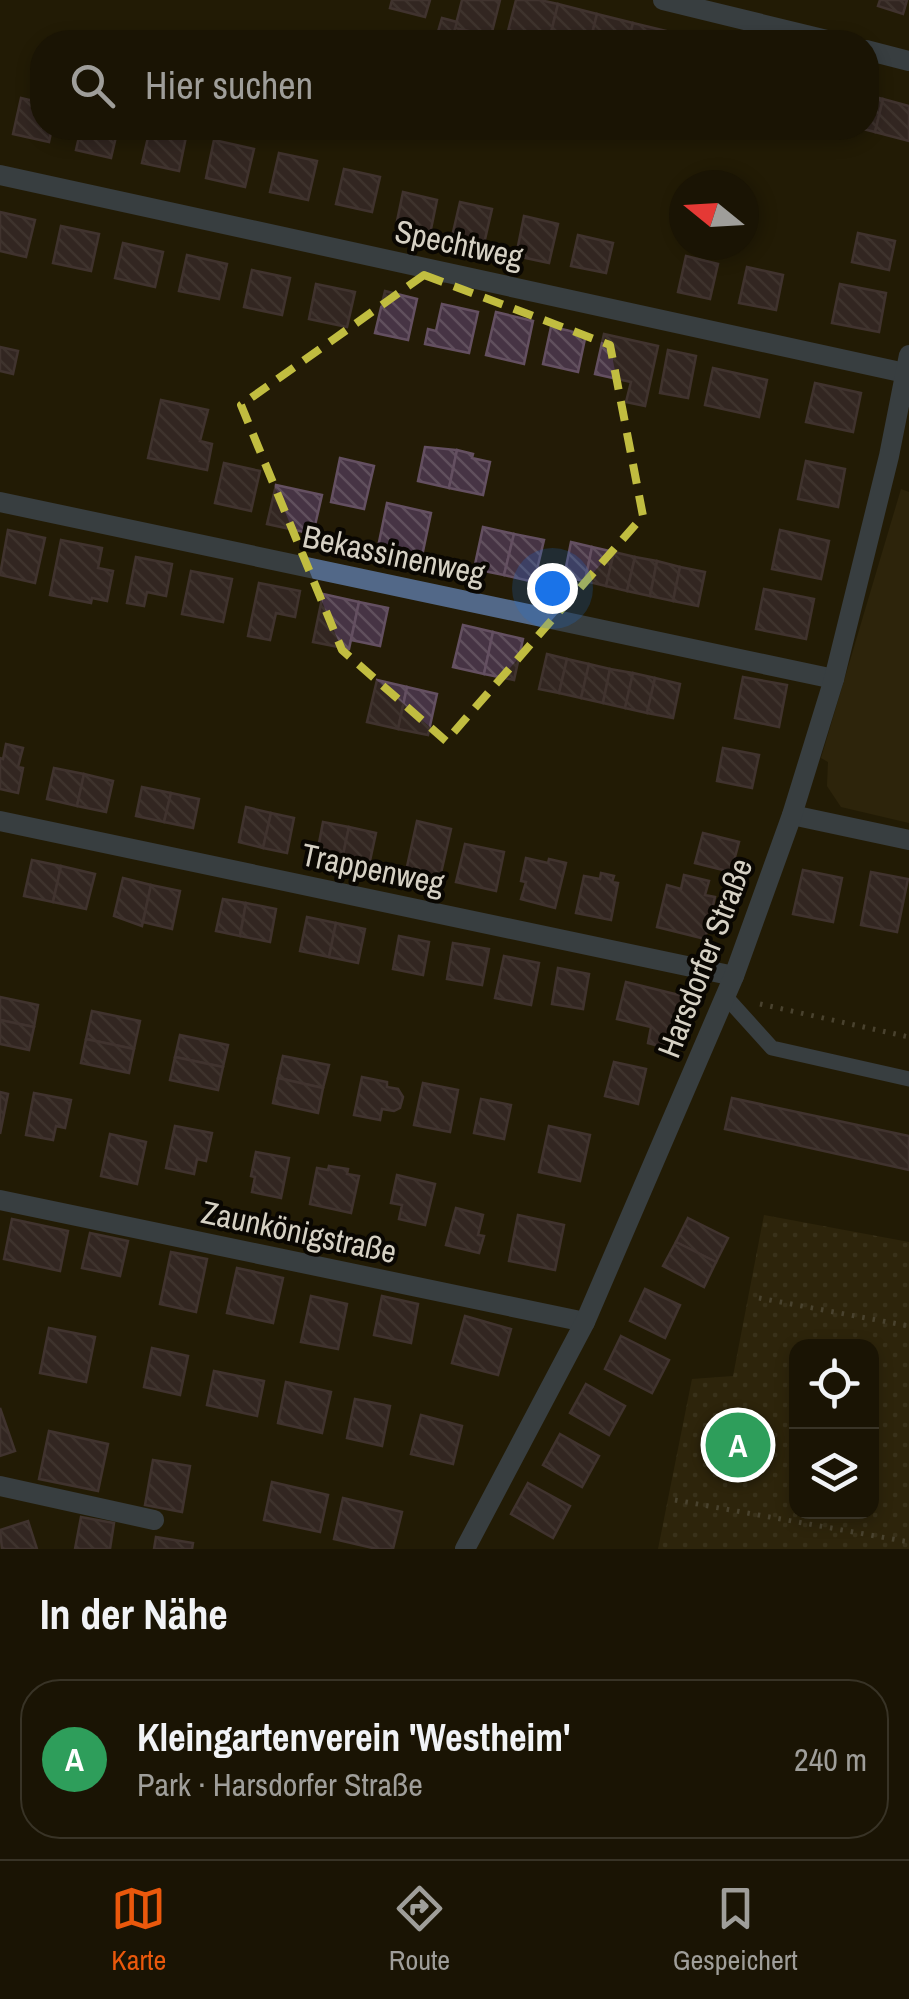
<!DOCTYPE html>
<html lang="de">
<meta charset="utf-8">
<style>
:root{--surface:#1a1404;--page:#272113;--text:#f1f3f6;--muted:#9f9e9a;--line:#383326;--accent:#ea580c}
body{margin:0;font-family:"Archivo Narrow",sans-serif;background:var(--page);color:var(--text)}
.controls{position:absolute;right:30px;bottom:30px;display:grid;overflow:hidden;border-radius:20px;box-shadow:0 5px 15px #0003}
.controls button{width:90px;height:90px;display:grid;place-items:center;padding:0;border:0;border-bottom:2px solid var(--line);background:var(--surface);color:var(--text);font:50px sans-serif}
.compass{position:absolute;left:669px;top:170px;width:90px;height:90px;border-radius:50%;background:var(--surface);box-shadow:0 5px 15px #0003;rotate:288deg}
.you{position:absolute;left:552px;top:588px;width:35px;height:35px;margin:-25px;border:8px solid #fff;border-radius:50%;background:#1a73e8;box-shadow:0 0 0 15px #1a73e833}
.badge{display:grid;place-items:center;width:65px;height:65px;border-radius:50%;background:var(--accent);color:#fff;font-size:32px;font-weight:700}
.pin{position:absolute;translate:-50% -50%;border:5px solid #fff;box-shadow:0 2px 10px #0006}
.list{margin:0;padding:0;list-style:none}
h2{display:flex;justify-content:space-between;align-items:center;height:130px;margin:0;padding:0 40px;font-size:42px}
h2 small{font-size:32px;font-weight:400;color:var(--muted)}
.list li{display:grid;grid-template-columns:65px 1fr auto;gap:30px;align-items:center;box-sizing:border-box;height:160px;margin:0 20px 20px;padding:0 20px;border:2px solid var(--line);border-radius:40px}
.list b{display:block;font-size:38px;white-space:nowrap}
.list p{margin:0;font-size:32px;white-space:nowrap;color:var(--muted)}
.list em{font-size:32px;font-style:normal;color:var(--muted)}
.icon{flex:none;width:55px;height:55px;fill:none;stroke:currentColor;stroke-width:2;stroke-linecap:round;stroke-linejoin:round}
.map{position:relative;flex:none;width:909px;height:1549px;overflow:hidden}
.search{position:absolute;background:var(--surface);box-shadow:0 5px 15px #0003;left:30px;right:30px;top:30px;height:110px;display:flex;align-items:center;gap:25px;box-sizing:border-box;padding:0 35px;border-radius:40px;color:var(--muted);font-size:38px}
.sheet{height:310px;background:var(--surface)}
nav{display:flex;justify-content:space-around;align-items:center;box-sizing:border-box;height:140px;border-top:2px solid var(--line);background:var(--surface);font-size:28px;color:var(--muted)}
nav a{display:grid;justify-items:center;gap:5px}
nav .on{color:var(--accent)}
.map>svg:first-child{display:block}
.green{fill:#3a3012}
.garden{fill:url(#garden-dots);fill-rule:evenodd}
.building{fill:url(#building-back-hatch);stroke:#645061;stroke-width:2.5}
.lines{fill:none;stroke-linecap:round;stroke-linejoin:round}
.path{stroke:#797261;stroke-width:5;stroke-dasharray:2.5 8;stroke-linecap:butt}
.service{stroke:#526888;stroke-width:15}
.minor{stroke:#526888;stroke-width:20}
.marked{fill:none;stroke:#c1bd40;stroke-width:8;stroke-dasharray:20 12;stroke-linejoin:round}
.labels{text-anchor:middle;stroke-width:8;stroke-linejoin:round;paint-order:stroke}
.street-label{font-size:32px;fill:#d6d1c4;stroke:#0a0702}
</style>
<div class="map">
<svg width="909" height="1549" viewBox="0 0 909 1549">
<defs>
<pattern id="garden-dots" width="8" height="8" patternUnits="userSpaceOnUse" patternTransform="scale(2.5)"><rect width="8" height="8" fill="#3a3012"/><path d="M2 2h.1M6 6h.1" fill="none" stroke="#564d33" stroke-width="1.8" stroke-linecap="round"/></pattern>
<pattern id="building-back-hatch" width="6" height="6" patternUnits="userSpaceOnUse" patternTransform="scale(2.5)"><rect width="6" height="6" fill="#463444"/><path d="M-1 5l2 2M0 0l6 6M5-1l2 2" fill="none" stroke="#60505d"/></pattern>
</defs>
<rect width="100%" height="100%" fill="#231b06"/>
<!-- green -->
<polygon class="green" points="901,489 909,492 909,823 841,807 827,786 828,762 821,758"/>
<!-- garden -->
<path class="garden" d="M764,1215L909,1242V1549H658L692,1379L733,1376ZM796,1346H872V1512H796Z"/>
<!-- building -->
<g class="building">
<polygon points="392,0 430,0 425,17 390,8"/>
<polygon points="462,0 500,0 491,36 455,28"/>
<polygon points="516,0 540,0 558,4 549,41 508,31"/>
<polygon points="880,0 907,0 903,14 878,6"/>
<polygon points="558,4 597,14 590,42 549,41"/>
<polygon points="597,14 633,23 628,42 590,42"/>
<polygon points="442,18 457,22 451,42 435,42"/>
<polygon points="633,23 670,32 667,42 628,42"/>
<polygon points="670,32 708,41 707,42 667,42"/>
<polygon points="866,95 883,99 875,132 859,128 866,128"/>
<polygon points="21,98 42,103 42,128 52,128 49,142 13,134"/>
<polygon points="883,99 909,106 909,141 875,132"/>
<polygon points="81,128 118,128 111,158 76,150"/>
<polygon points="150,129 186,137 179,171 142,163"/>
<polygon points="214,140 254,149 245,187 206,178"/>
<polygon points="279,153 317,161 308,200 270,192"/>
<polygon points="344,169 380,177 372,212 336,204"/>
<polygon points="403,192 437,200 430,234 396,226"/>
<polygon points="460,202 492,209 483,248 451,241"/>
<polygon points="0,212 35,220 26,257 0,251"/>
<polygon points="524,216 558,224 549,263 516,256"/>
<polygon points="61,226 99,234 91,271 53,263"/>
<polygon points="858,233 895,241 889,270 852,262"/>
<polygon points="578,235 613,243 606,273 571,266"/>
<polygon points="123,243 163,252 155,287 115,278"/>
<polygon points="187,255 227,264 219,299 179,291"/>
<polygon points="686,256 718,264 710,299 678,292"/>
<polygon points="747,267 783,275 776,310 739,303"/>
<polygon points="252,270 290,278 282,315 244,307"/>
<polygon points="316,284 355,292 347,327 309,319"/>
<polygon points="840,284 886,293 879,332 832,323"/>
<polygon points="385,291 417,299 408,340 375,333"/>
<polygon points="442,304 478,312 469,353 425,344 428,329 436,331"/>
<polygon points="496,312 533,321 524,364 486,355"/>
<polygon points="551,327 586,334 578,372 543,364"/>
<polygon points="604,334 658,346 645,406 626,402 631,382 595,374"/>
<polygon points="0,347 18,351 13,374 0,371"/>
<polygon points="668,350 696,356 688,398 660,393"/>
<polygon points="713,368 767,380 759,417 705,405"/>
<polygon points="815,383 861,393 853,432 806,422"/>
<polygon points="161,400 208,410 200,441 212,444 207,470 148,458"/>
<polygon points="425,447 457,450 449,488 418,481"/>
<polygon points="457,450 473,454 472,458 490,462 483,495 449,488"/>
<polygon points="340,458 374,466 364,509 331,502"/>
<polygon points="806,461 845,469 838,507 798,499"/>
<polygon points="224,463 260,471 251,511 215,503"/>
<polygon points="276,485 322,495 313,534 267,524"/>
<polygon points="387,503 431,513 421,561 377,552"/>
<polygon points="483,527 514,534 504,575 474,569"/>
<polygon points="8,530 45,538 35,583 0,575"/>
<polygon points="780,530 829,541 821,579 772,569"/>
<polygon points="514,534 544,540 534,582 504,575"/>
<polygon points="61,540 102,548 98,568 113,571 107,601 92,598 91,603 50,595"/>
<polygon points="571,542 592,547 585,581 564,577"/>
<polygon points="592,547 614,552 606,586 585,581"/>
<polygon points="614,552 635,557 627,591 606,586"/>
<polygon points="136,557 172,564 166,596 147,592 144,606 127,603"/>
<polygon points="635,557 657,561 650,596 627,591"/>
<polygon points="657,561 680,567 673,601 650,596"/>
<polygon points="680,567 705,572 698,606 673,601"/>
<polygon points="191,571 232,579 223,622 182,614"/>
<polygon points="259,583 300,591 295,617 276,613 270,640 248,636"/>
<polygon points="764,589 814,599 806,639 756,629"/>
<polygon points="323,594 359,602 349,649 313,642"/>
<polygon points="359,602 388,608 380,646 351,640"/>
<polygon points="463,625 493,632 484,674 453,667"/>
<polygon points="493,632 523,639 514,680 484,674"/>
<polygon points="547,654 567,659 559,693 539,689"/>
<polygon points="567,659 589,664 581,698 559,693"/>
<polygon points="589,664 610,669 603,703 581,698"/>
<polygon points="610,669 633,673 625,708 603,703"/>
<polygon points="633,673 655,678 647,713 625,708"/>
<polygon points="743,677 787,685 779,727 735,718"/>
<polygon points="655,678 680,684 673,718 647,713"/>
<polygon points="377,680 407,687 398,729 367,722"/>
<polygon points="407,687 437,694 428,735 398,729"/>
<polygon points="6,744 23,748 18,767 23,768 18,793 0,789 0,758 3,759"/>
<polygon points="723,748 759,755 752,788 717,781"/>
<polygon points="54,768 84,774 77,806 47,799"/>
<polygon points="84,774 113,781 106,812 77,806"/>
<polygon points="142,787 171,793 164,822 136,816"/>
<polygon points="171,793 199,799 193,828 164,822"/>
<polygon points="246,807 271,813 263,848 239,842"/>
<polygon points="271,813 294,818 287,853 263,848"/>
<polygon points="417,821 451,829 439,882 427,879 425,890 403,885"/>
<polygon points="323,822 349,827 341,864 316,859"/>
<polygon points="349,827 376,833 368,870 341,864"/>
<polygon points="703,833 739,842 731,872 695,863"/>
<polygon points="465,844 504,852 496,891 456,882"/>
<polygon points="526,858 548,863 549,859 566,863 555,908 521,899 526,882 521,881"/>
<polygon points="32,860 61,866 53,902 24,896"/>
<polygon points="61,866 95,874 86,909 53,902"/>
<polygon points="803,870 842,878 833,922 793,914"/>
<polygon points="871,872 908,879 897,932 861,925"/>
<polygon points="601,873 614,876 612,882 618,883 611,920 576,913 584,876 600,879"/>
<polygon points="684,875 709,881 705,895 715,897 705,939 657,927 667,885 681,889"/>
<polygon points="123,878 151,885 142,926 114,916"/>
<polygon points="151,885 180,891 172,929 143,922"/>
<polygon points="223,899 246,903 240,936 216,931"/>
<polygon points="246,903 276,909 270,942 240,936"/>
<polygon points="307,917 336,923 329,957 300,951"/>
<polygon points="336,923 365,929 358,963 329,957"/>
<polygon points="399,936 429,942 423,975 393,969"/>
<polygon points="453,943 489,949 482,985 447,979"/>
<polygon points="504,956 539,963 531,1005 495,998"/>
<polygon points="558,968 589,974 583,1009 552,1004"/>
<polygon points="626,982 683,996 670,1049 648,1043 651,1027 617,1019"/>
<polygon points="0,997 38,1005 34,1027 0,1020"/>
<polygon points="92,1011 140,1021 134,1049 86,1039"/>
<polygon points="0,1020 34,1027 29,1050 0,1044"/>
<polygon points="180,1035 228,1045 223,1067 175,1057"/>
<polygon points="86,1039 134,1049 129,1073 81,1063"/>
<polygon points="283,1056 329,1065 323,1088 278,1078"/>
<polygon points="175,1057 223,1067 218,1090 170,1080"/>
<polygon points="614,1062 646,1069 638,1104 605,1096"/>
<polygon points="362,1077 387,1082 387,1087 398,1089 403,1097 400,1108 394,1111 382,1109 380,1120 354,1115"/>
<polygon points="278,1078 323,1088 318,1113 273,1103"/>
<polygon points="423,1083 458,1090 450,1132 414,1125"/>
<polygon points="0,1092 8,1094 0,1134"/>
<polygon points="34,1093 71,1100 65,1128 56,1126 53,1140 26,1135"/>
<polygon points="732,1098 909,1136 909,1170 725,1129"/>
<polygon points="481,1099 511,1105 504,1139 474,1133"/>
<polygon points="175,1126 212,1133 206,1161 197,1159 194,1174 166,1168"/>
<polygon points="549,1126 590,1135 580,1181 539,1172"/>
<polygon points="110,1134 146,1142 137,1184 101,1176"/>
<polygon points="256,1152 289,1158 281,1198 252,1192 255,1177 251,1176"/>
<polygon points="329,1166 348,1169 347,1174 359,1176 351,1213 310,1204 317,1168 328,1170"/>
<polygon points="397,1175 435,1184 425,1225 399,1219 402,1205 391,1203"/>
<polygon points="456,1208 483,1215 478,1235 484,1236 479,1253 446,1245"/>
<polygon points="518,1215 564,1225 555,1270 509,1261"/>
<polygon points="688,1218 728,1238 716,1262 676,1242"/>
<polygon points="12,1219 68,1231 60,1271 4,1259"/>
<polygon points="90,1233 128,1241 120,1276 82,1268"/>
<polygon points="676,1242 716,1262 704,1287 663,1266"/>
<polygon points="171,1252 207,1259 196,1312 160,1304"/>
<polygon points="237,1268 283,1278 273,1323 227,1313"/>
<polygon points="645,1289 680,1305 665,1338 630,1321"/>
<polygon points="311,1296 347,1304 338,1349 301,1342"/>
<polygon points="382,1296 418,1304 411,1343 374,1335"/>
<polygon points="465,1316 511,1329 498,1375 452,1363"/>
<polygon points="49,1328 95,1337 86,1382 40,1373"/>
<polygon points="621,1336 669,1360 652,1393 605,1369"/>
<polygon points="152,1348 188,1356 180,1395 144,1387"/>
<polygon points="214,1371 264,1381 257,1416 207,1405"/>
<polygon points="286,1382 331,1392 322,1433 278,1423"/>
<polygon points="586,1384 625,1406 609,1435 570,1413"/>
<polygon points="355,1399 390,1406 382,1446 347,1438"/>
<polygon points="0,1408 15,1451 0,1456"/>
<polygon points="421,1415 462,1426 453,1464 411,1454"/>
<polygon points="49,1431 108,1444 98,1491 39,1479"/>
<polygon points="560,1434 599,1456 582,1487 543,1465"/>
<polygon points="153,1460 190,1466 182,1512 145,1505"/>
<polygon points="272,1482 328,1495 320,1532 264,1520"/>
<polygon points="528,1483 570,1506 553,1538 511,1514"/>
<polygon points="343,1498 402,1512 393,1549 377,1549 334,1539"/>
<polygon points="81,1517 114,1523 110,1549 75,1549"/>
<polygon points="28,1521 37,1549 2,1549 0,1530"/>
<polygon points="156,1537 193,1543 192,1549 154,1549"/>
</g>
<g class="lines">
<!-- path -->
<g class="path">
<polyline points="760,1004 909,1037"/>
<polyline points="759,1298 909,1326"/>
<polyline points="675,1500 909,1542"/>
</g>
<!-- service -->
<polyline class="service" points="726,997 772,1048 909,1079"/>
<!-- minor -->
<g class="minor">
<polyline points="663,0 835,42"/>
<polyline points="866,50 909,61"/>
<polyline points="0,175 905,373"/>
<polyline points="0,502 834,679"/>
<polyline points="792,815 909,840"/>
<polyline points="0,821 734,976"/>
<polyline points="0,1200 585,1322"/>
<polyline points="0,1486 154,1520"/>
<polyline points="465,1549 585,1322 734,976 792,815 834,679 889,456 909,355"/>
</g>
</g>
<!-- marked area -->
<path d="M0 0H909V1549H0ZM424,275L610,345L643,516L446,741L342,650L241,405Z" fill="#231b06" fill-opacity=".55" fill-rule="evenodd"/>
<path class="marked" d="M424,275L610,345L643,516L446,741L342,650L241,405Z"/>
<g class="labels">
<!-- street labels -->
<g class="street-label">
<text transform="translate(459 244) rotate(12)" y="11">Spechtweg</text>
<text transform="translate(394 555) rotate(12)" y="11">Bekassinenweg</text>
<text transform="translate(373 869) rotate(12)" y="11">Trappenweg</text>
<text transform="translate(705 958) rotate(-69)" y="11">Harsdorfer Straße</text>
<text transform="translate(299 1232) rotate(12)" y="11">Zaunkönigstraße</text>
</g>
</g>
</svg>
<div class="controls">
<button><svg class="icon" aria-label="locate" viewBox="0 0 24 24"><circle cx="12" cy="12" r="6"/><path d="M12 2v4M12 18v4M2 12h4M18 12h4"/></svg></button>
<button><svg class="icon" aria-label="layers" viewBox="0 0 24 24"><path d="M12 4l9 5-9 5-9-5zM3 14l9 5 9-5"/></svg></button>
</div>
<svg class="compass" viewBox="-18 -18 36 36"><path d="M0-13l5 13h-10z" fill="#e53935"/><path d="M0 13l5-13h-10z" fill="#9f9e9a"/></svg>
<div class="you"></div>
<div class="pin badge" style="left:738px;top:1445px;background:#2e9e5b">A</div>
<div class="search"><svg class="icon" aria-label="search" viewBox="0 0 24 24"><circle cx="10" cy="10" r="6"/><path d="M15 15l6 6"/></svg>Hier suchen</div>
</div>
<section class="sheet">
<h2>In der Nähe<small></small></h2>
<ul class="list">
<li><span class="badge" style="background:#2e9e5b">A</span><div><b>Kleingartenverein 'Westheim'</b><p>Park · Harsdorfer Straße</p></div><em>240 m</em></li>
</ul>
</section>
<nav>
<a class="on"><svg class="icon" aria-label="map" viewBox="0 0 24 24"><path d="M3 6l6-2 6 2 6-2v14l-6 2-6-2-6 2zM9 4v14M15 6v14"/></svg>Karte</a>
<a><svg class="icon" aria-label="directions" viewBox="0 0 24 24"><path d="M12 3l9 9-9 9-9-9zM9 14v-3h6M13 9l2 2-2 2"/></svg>Route</a>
<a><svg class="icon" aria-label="saved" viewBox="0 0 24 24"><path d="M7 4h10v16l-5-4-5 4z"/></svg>Gespeichert</a>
</nav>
